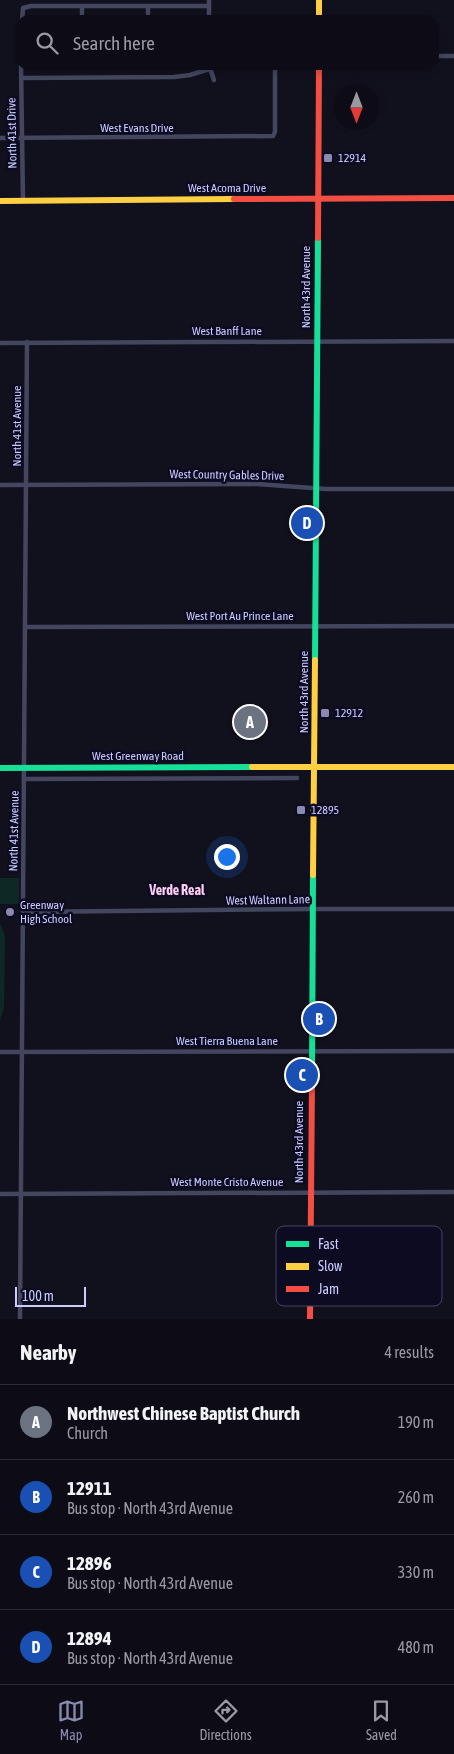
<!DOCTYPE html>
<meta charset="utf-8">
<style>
:root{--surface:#0d0c16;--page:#1b1a23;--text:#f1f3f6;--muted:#9a9ba1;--line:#2d2c35;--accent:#8a8ab0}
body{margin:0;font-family:"Asap Condensed",sans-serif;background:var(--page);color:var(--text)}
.compass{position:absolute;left:334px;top:85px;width:45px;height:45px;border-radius:50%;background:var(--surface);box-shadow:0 2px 8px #0003;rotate:180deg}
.scale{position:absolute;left:15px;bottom:12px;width:71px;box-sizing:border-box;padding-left:5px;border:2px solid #cbccff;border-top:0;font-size:14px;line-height:18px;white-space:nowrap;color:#cbccff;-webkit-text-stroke:4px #0c0b22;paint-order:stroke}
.you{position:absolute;left:226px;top:856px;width:18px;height:18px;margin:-12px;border:4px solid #fff;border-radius:50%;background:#1a73e8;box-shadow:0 0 0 8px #1a73e833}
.badge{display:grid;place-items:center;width:32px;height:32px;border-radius:50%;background:var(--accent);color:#fff;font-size:16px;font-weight:700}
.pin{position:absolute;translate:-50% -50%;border:2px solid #fff;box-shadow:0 1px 5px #0006}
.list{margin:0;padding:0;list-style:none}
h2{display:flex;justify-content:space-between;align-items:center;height:65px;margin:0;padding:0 20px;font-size:21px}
h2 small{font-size:16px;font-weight:400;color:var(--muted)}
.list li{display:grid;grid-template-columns:32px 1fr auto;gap:15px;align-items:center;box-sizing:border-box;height:75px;padding:0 20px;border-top:1px solid var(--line)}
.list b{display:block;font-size:19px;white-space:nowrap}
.list p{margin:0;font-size:16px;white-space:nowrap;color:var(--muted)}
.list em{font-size:16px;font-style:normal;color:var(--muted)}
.icon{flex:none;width:28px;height:28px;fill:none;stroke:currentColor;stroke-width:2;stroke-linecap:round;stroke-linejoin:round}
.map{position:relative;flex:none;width:454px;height:1319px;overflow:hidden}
.search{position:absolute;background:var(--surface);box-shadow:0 2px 8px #0003;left:15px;right:15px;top:15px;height:55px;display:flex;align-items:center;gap:12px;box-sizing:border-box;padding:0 18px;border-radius:15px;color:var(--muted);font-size:19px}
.sheet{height:365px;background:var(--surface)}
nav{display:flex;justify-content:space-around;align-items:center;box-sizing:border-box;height:70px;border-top:1px solid var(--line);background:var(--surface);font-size:14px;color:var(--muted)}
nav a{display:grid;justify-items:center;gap:2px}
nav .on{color:var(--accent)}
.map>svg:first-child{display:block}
.green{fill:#0e2826}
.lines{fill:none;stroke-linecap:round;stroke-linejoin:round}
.street{stroke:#43465e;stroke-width:4.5}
.fast{stroke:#16e098;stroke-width:6}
.slow{stroke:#ffcf43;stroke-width:6}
.jam{stroke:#f24e42;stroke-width:6}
.poi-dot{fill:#8a8ab0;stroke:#0c0b22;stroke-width:2}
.labels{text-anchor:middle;stroke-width:5;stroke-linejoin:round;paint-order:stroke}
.street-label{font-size:12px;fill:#cbccff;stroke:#0c0b22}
.poi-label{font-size:12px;fill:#cbccff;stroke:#0c0b22;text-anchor:start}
.neighbourhood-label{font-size:14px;font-weight:bold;fill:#ffcdf3;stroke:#0c0b22}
.key{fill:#0c0b22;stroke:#454564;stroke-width:1}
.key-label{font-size:14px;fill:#cbccff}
</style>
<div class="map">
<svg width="454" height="1319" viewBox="0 0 454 1319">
<rect width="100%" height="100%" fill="#11101d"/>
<!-- green -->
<g class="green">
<rect x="0" y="878" width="19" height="26"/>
<polygon points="0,923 4,933 5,940 4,1007 0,1021"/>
</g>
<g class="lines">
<!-- street -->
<g class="street">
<polyline points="209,0 209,20"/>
<polyline points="82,6 82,14"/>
<polyline points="148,14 148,6"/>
<polyline points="22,20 23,8 31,6 209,6"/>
<polyline points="434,56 454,56"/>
<polyline points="21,65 23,201"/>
<polyline points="209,65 214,80"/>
<polyline points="21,78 174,77 190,75 222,65"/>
<polyline points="0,138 273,136 275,132 275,65"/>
<polyline points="0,343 454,341"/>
<polyline points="0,485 257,484 326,489 454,489"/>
<polyline points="26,627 454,626"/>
<polyline points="25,779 297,778"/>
<polyline points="23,912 313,909 454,909"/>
<polyline points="0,1052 454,1051"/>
<polyline points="0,1194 454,1192"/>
<polyline points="20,1319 27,342"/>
</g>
<!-- fast -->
<g class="fast">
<polyline points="315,660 318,238"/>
<polyline points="0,768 252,767"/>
<polyline points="312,1081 313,875"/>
</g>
<!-- slow -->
<g class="slow">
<polyline points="319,0 319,20"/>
<polyline points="0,201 234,199"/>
<polyline points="252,767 454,767"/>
<polyline points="313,875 315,660"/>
</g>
<!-- jam -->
<g class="jam">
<polyline points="234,199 454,198"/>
<polyline points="318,238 319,65"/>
<polyline points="310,1319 312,1081"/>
</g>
</g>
<!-- markers -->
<g class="poi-dot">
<rect x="323" y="153" width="10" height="10" rx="2.5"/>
<rect x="320" y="708" width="10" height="10" rx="2.5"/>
<rect x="296" y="805" width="10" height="10" rx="2.5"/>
<circle cx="10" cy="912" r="5"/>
</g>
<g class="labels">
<!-- street labels -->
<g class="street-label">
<text x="137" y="132">West Evans Drive</text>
<text transform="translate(12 133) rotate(-91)" y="4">North 41st Drive</text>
<text x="227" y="192">West Acoma Drive</text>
<text transform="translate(306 287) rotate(-90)" y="4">North 43rd Avenue</text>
<text x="227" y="335">West Banff Lane</text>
<text transform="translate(17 426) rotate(-90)" y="4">North 41st Avenue</text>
<text transform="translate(227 475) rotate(1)" y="4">West Country Gables Drive</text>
<text x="240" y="620">West Port Au Prince Lane</text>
<text transform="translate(304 692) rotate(-90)" y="4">North 43rd Avenue</text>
<text x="138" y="760">West Greenway Road</text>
<text transform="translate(14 831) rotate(-89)" y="4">North 41st Avenue</text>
<text transform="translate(268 900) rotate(-1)" y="4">West Waltann Lane</text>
<text x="227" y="1045">West Tierra Buena Lane</text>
<text transform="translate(299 1142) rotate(-90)" y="4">North 43rd Avenue</text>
<text x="227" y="1186">West Monte Cristo Avenue</text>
</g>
<!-- poi labels -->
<g class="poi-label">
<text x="338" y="162">12914</text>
<text x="335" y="717">12912</text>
<text x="311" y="814">12895</text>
<text x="20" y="909">Greenway<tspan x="20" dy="14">High School</tspan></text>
</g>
<!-- neighbourhood labels -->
<g class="neighbourhood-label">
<text x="177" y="895">Verde Real</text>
</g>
</g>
<!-- legend -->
<rect x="276" y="1226" width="166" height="80" rx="8" class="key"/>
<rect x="286" y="1241" width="23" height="6" fill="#16e098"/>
<rect x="286" y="1263" width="23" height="7" fill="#ffcf43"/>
<rect x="286" y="1286" width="23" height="6" fill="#f24e42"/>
<g class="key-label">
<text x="318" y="1249">Fast</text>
<text x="318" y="1271">Slow</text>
<text x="318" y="1294">Jam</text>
</g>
</svg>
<svg class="compass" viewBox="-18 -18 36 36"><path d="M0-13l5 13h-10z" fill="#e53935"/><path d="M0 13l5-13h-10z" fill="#9a9ba1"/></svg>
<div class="scale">100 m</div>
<div class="you"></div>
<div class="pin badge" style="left:250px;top:722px;background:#6b7280">A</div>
<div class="pin badge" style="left:319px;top:1019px;background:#1a4fb4">B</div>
<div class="pin badge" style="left:302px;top:1075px;background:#1a4fb4">C</div>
<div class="pin badge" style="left:307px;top:523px;background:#1a4fb4">D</div>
<div class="search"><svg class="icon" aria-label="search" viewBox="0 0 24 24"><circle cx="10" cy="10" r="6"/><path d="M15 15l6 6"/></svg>Search here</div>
</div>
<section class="sheet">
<h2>Nearby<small>4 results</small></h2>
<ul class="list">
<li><span class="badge" style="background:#6b7280">A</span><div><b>Northwest Chinese Baptist Church</b><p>Church</p></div><em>190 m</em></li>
<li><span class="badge" style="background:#1a4fb4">B</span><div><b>12911</b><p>Bus stop · North 43rd Avenue</p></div><em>260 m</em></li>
<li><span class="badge" style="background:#1a4fb4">C</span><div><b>12896</b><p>Bus stop · North 43rd Avenue</p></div><em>330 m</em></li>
<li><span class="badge" style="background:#1a4fb4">D</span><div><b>12894</b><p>Bus stop · North 43rd Avenue</p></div><em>480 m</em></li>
</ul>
</section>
<nav>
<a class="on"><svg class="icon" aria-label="map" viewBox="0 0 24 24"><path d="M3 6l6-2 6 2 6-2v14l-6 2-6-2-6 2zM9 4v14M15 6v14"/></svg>Map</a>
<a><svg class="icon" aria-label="directions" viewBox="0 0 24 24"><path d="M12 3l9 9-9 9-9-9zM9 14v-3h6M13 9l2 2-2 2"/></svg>Directions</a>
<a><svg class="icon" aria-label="saved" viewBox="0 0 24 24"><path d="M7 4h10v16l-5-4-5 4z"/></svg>Saved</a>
</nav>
